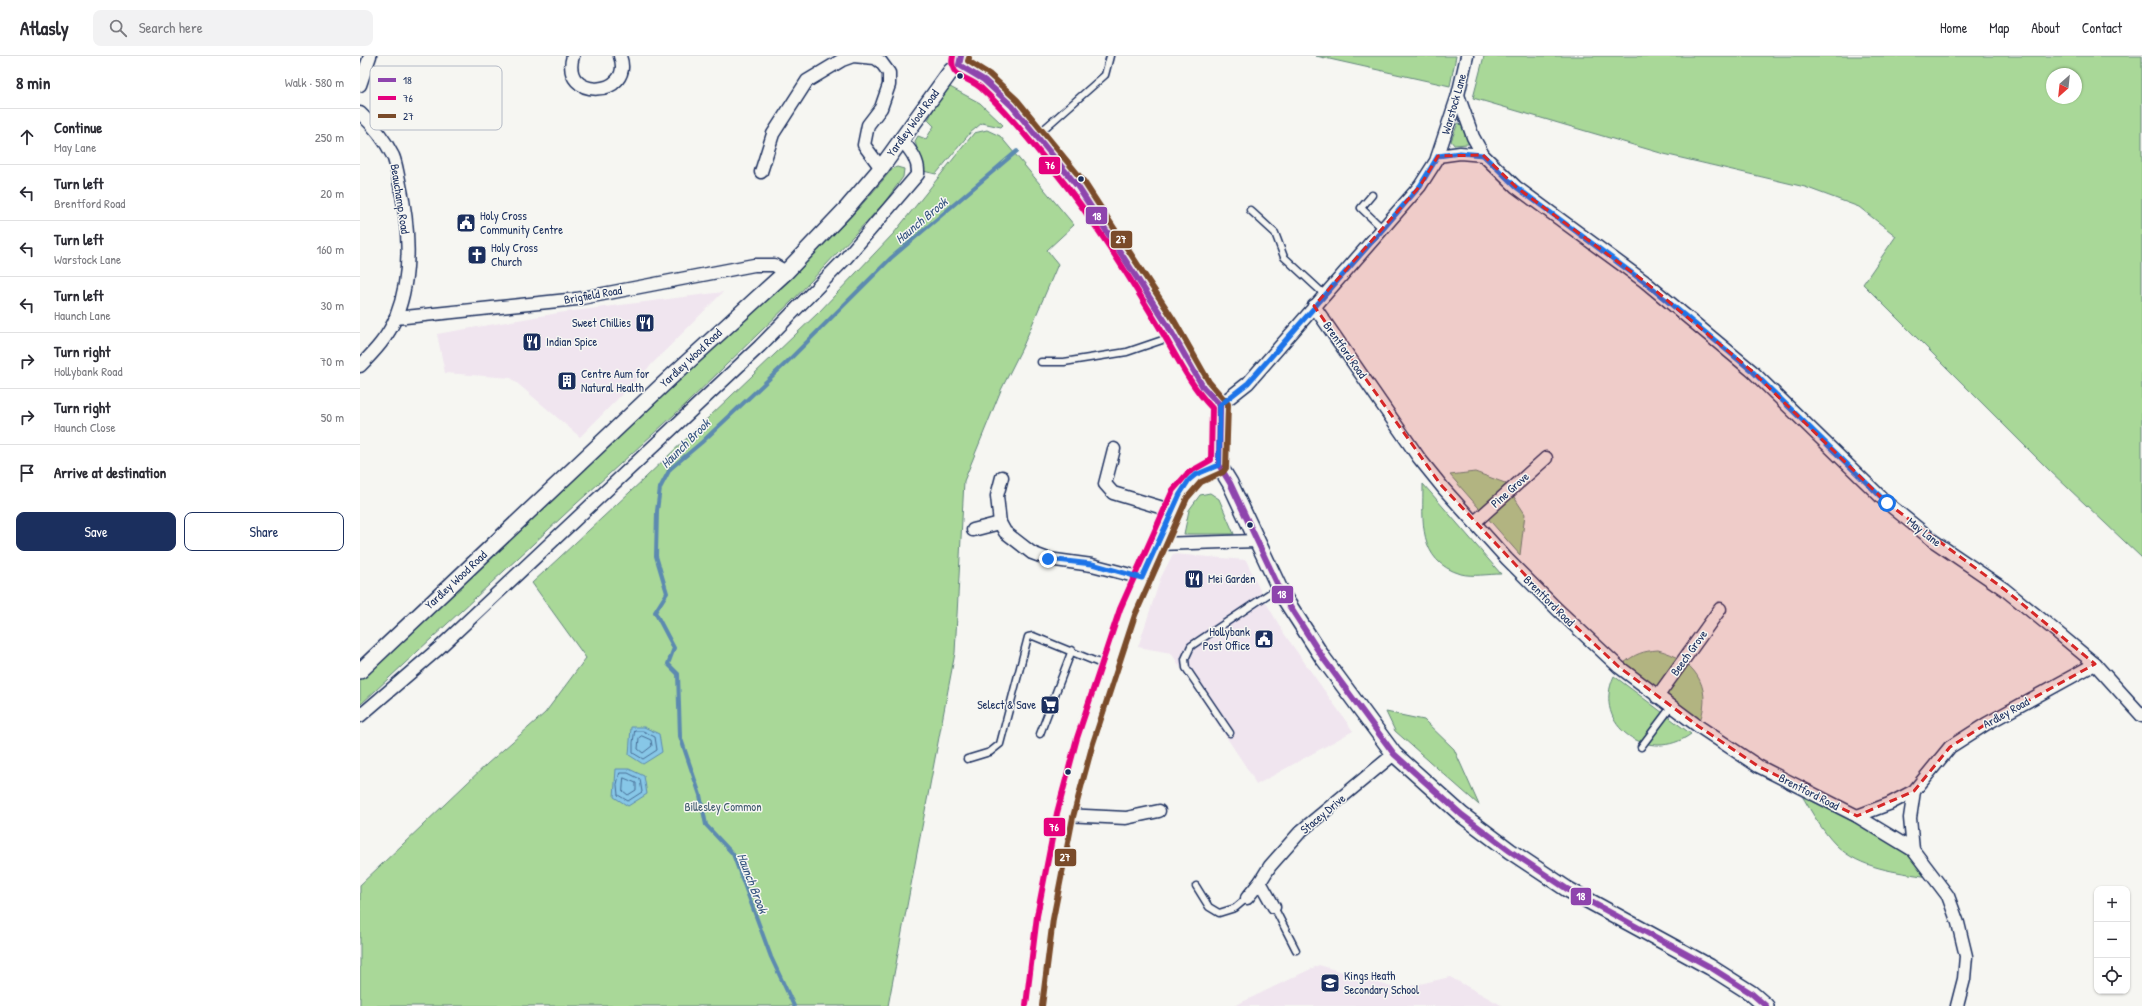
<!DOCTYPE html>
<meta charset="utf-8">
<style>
:root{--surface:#fff;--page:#f2f2f3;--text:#2b2b33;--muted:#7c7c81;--line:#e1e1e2;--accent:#1b2f5e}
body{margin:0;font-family:"Patrick Hand",sans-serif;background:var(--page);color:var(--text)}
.controls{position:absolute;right:12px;bottom:12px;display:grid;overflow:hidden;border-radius:8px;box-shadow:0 1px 3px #0004}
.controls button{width:36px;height:36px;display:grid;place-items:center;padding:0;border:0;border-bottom:1px solid var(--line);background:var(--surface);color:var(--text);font:20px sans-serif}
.compass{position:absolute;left:1686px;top:12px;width:36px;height:36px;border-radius:50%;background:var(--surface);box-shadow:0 1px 3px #0004;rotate:207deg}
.stop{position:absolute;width:12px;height:12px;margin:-9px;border:3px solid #1a73e8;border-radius:50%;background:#fff}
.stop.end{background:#1a73e8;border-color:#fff;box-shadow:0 1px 4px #0008}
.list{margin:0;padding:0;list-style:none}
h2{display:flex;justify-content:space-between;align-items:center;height:52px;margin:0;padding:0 16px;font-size:17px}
h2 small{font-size:13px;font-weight:400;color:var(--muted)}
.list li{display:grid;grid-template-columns:26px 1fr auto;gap:12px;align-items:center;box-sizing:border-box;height:56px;padding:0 16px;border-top:1px solid var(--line)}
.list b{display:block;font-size:15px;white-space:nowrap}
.list p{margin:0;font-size:13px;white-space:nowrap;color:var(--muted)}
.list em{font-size:13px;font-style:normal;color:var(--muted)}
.actions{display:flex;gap:8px;padding:12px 16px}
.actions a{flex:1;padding:9px 0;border:1px solid var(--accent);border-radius:8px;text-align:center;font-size:14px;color:var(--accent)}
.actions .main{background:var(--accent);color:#fff}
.icon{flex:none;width:22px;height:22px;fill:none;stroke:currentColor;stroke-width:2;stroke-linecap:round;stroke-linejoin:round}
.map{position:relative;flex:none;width:1782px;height:950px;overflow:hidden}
header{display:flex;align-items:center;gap:24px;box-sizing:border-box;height:56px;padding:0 20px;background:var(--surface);border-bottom:1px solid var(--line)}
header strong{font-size:19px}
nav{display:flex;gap:22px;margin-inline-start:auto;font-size:14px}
.search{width:280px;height:36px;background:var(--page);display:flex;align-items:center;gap:10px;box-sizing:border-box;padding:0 14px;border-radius:8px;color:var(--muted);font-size:15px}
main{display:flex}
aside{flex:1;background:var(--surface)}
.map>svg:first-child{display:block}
.built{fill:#f0e5ef}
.green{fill:#a9d898;stroke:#62847b;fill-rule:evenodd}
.water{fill:#87c7e7;stroke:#5c8ab0}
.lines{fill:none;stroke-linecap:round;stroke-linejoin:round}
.shore{stroke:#466c95;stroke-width:1}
.stream{stroke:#5c8ab0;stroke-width:4}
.service-casing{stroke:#1b2f5e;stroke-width:9}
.minor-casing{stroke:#1b2f5e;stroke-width:15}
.tertiary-casing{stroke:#1b2f5e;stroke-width:18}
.service{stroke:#f6f6f2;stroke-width:6}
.minor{stroke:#f6f6f2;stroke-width:12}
.tertiary{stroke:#f6f6f2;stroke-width:15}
.bus-1-casing{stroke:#f6f6f2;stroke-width:9}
.bus-2-casing{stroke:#f6f6f2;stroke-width:9}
.bus-3-casing{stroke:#f6f6f2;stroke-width:9}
.bus-1{stroke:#8e44ad;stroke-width:6}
.bus-2{stroke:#e5007d;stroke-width:6}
.bus-3{stroke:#7a4b2a;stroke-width:6}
.route{stroke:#1a73e8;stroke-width:5}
.marked{fill:#d62828;fill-opacity:0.2;stroke:#d62828;stroke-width:3;stroke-dasharray:8 5;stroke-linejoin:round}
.bus-dot{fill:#1b2f5e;stroke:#f6f6f2;stroke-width:1.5}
.labels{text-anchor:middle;stroke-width:3;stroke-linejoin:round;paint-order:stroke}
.street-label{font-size:12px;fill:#1b2f5e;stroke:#f6f6f2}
.poi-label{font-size:12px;fill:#1b2f5e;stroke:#f6f6f2;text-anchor:start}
.park-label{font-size:12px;fill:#3e596c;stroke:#f6f6f2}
.water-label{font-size:13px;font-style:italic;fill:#365580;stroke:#f6f6f2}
.key{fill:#f6f6f2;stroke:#b4bac6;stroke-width:1}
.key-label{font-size:11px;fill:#1b2f5e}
.line-badge{stroke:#f6f6f2;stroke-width:1.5}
.badge-label{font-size:11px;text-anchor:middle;font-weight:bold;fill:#fff}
</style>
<header>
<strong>Atlasly</strong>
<div class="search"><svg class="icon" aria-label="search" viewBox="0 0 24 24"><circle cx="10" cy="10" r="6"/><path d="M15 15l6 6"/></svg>Search here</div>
<nav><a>Home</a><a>Map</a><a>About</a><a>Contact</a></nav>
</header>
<main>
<aside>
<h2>8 min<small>Walk · 580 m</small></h2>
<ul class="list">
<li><svg class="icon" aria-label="ahead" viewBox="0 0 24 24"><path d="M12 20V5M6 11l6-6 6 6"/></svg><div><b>Continue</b><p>May Lane</p></div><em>250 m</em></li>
<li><svg class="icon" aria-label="left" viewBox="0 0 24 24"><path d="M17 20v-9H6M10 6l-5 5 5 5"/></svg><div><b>Turn left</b><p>Brentford Road</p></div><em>20 m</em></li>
<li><svg class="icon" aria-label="left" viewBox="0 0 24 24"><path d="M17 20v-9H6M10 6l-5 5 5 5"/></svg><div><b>Turn left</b><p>Warstock Lane</p></div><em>160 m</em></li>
<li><svg class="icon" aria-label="left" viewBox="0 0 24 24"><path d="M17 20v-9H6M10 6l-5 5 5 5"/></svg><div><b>Turn left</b><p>Haunch Lane</p></div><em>30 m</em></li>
<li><svg class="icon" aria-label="right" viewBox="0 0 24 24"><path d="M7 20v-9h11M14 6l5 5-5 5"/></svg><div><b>Turn right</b><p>Hollybank Road</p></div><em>70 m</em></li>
<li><svg class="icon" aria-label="right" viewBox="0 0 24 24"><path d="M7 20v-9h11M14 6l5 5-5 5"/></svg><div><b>Turn right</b><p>Haunch Close</p></div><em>50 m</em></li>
<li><svg class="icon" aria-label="arrive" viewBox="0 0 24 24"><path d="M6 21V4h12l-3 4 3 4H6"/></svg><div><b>Arrive at destination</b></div></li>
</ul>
<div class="actions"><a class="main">Save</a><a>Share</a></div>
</aside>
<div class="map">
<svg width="1782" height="950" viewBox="0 0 1782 950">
<rect width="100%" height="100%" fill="#f6f6f2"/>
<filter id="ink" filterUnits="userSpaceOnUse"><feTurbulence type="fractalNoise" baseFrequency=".025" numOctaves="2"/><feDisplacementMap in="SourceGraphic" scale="8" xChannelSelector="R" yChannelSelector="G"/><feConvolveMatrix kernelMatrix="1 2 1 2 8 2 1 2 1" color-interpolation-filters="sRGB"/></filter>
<g filter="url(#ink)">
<!-- built -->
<g class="built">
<polygon points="363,236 220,381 151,322 85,317 77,278 198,257"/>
<polygon points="813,498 886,504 905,545 925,579 993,675 896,729 892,720 811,597 778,591 801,521"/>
<polygon points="959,909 1038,933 1090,921 1143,950 874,950"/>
</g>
<!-- green -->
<g class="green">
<polygon points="956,0 1096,0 1090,30"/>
<path d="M1124,0H1782V502L1689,414L1503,228L1536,180L1499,151L1445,131L1304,98L1113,42ZM1692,18H1716V42H1692Z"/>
<polygon points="590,31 620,47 643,69 641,71 622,67 610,77 576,118 563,115 555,85 558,80 566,83 574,70 568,64 580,41"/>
<polygon points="1098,67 1105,70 1110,86 1108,88 1094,89 1091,85"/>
<polygon points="627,74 640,80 714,169 687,194 698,208 663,290 641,334 604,425 595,597 528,950 0,950 0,829 127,708 185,657 226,602 172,527 284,423 458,257 534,177 614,77"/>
<path d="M537,111L544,113L543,121L524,147L434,243L325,349L216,448L0,649V620C112,515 225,410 337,305C404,243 475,185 532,113Z"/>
<polygon points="1115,416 1145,427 1165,458 1160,499 1090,419"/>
<path d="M1063,428L1071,437L1141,518C1129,518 1112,521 1101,518C1057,505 1063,464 1063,428Z"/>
<polygon points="850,437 859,443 874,478 824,478 829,454 840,439"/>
<path d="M1298,594C1333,603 1353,629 1340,665L1264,607C1275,598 1283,595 1298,594Z"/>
<path d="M1254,620L1331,678C1289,709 1231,670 1254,620Z"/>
<polygon points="1026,656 1064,664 1094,693 1119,749 1035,675"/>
<path d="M1441,738L1493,765L1550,799L1569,821C1537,816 1500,813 1476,789C1462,775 1451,755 1441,738Z"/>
</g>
<!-- water -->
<g class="water">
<polygon points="271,671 284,671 299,678 302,696 283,708 269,699"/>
<polygon points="256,713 269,713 284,720 287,738 268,750 254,741"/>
</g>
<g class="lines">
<!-- shore -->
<g class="shore">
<polygon points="275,675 283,675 295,681 297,694 283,703 273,697 273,687"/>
<polygon points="282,680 291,684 292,690 283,697 278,693 279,682"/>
<polygon points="260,717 268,717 280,723 282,736 268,745 258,739 257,729"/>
<polygon points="264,722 276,727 276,734 268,739 263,735"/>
</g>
<!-- stream -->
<polyline class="stream" points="434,950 411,901 373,798 346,769 340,739 320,680 318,618 308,608 314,592 295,556 307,537 296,500 297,455 300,432 310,413 342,386 426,307 531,202 657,95"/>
<defs>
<g id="service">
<polyline points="677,79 745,19 750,0"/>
<polyline points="1012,139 1001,152 1023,173"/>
<polyline points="890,154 915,177 924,201 965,239"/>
<polyline points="681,306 704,306 767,296 814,280"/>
<polyline points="870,677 826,612 825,603 831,590 919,531"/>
<polyline points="680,678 712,594"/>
<polyline points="1281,691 1311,651"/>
<polyline points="607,703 630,696 640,688 668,581 673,580 749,611"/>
<polyline points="836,830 849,851 859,857 875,852 887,842"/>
<polyline points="914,851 936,894"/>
</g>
<g id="minor">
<path d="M213,0C199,45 275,42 260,0"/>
<polyline points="0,29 10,0"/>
<polyline points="1098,39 1113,81 1123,99 1156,131 1284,225 1392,315 1527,447 1575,486 1644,533 1692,572 1735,608 1782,660"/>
<path d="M0,57C13,69 25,84 33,100C36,107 37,116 39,124C49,168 53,218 36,261C29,280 14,296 0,310"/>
<polyline points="1078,100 1100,97 1123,99"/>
<polyline points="401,116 413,78 447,25 482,4 493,0 515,2 521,6 529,17 529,29 521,52 508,69 504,89 521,112"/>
<polyline points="954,250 1059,402 1084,433 1147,503 1197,553 1259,611 1338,670 1398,710 1497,760 1553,794 1588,840 1598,867 1606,900 1604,923 1597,950"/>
<polyline points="36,262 217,243 394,209 414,209 426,216"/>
<polyline points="860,349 888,327 1060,130 1076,105 1098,39 1107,0"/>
<polyline points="754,393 745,428 753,437 813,455"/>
<polyline points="642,421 637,440 640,467 645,476 672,497 688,503 732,509 782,522"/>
<polyline points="1115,466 1186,402"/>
<polyline points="613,474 640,467"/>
<polyline points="798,488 897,485"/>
<polyline points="1297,641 1360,553"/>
<path d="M0,660L78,593L400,290L486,202L558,118C559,104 550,94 542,84"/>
<polyline points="705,759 766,762 799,755"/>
<polyline points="1497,760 1529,748 1554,735 1590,691 1626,668 1735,608"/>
<polyline points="1553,794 1550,762 1554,735"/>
<polyline points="900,826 914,851"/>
<polyline points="887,842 900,826 910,810 941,775 1034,698"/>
</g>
<g id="tertiary">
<polyline points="599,9 624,24 652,50 718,131 734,153 808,270 843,331 860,349 859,409 870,427 923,540 963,602 1034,698 1102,759 1150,795 1207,833 1350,911 1391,937 1406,950"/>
<polyline points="0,615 310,322 426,216 486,153 521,112 591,15 599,9 601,1"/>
<path d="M674,950L685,862L705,759L725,685L768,556L820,438C832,420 840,417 859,409"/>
</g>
</defs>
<!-- service casing -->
<use href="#service" class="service-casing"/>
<!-- minor casing -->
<use href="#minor" class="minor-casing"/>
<!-- tertiary casing -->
<use href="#tertiary" class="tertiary-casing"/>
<!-- service -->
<use href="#service" class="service"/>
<!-- minor -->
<use href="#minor" class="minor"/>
<!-- tertiary -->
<use href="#tertiary" class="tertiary"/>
<defs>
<polyline id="bus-1" points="601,0 599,9 624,24 652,50 718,131 808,270 843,331 860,349 859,409 870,427 923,540 963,602 1034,698 1102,759 1150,795 1207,833 1350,911 1391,937 1406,950"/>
<path id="bus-2" d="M593,0C588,22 608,20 621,32C648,57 670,85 693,113C734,163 768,219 801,274C817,301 830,329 852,352L851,404L828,417L813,434L760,553L717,682L697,757L677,860L666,949"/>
<polyline id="bus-3" points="609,2 608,5 629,18 657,44 724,126 815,266 849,326 868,348 866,412 863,416 841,426 827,442 775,559 733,687 713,761 693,863 682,950"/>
</defs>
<!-- bus-1 casing -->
<use href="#bus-1" class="bus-1-casing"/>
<!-- bus-2 casing -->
<use href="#bus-2" class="bus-2-casing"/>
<!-- bus-3 casing -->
<use href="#bus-3" class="bus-3-casing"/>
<!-- bus-1 -->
<use href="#bus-1" class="bus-1"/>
<!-- bus-2 -->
<use href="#bus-2" class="bus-2"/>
<!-- bus-3 -->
<use href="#bus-3" class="bus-3"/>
</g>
</g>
<g class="lines" filter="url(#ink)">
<!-- route -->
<polyline class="route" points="688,503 732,508 782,522 820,438 829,424 835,419 859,409 860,349 888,327 1017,180 1060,130 1078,100 1100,97 1123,99 1156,131 1284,226 1392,315 1527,447"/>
</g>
<!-- marked area -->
<path class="marked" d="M1123,99L1156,131L1284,225L1392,315L1527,447L1644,533L1735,608L1626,668L1590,691L1554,735L1497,760L1398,710L1338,670L1259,611L1197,553L1081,429L954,250L1060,130L1078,100Z"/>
<!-- icons -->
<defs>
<symbol id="civic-square" viewBox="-11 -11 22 22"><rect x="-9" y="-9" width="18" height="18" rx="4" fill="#1b2f5e" stroke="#f6f6f2"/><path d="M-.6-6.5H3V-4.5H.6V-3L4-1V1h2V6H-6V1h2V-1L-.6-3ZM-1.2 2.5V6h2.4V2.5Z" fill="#fff"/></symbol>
<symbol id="church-square" viewBox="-11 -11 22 22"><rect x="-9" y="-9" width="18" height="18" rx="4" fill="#1b2f5e" stroke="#f6f6f2"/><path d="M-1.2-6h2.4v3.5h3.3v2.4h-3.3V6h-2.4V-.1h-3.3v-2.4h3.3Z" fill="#fff"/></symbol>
<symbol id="restaurant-square" viewBox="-11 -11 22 22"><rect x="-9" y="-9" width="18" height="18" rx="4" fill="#1b2f5e" stroke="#f6f6f2"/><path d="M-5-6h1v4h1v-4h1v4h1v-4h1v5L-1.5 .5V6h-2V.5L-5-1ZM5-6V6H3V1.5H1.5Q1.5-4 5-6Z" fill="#fff"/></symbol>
<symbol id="building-square" viewBox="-11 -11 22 22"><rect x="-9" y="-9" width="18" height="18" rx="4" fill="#1b2f5e" stroke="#f6f6f2"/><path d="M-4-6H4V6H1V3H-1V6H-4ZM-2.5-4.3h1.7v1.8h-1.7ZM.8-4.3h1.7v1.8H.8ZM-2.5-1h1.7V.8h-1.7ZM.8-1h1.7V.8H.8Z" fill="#fff"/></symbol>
<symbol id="supermarket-square" viewBox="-11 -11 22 22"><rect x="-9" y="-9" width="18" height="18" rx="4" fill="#1b2f5e" stroke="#f6f6f2"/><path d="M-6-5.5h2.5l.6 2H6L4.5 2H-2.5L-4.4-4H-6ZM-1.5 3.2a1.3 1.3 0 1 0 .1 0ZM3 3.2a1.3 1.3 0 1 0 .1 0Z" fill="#fff"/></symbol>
<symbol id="school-square" viewBox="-11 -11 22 22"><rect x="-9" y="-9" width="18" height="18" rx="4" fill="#1b2f5e" stroke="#f6f6f2"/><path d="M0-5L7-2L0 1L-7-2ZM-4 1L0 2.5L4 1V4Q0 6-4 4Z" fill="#fff"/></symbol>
</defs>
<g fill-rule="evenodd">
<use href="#civic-square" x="95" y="156" width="22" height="22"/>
<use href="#church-square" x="106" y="188" width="22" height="22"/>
<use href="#restaurant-square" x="274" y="256" width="22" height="22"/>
<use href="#restaurant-square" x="161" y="275" width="22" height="22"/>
<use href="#building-square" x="196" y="314" width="22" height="22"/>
<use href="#restaurant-square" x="823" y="512" width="22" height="22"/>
<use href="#civic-square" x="893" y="572" width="22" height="22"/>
<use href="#supermarket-square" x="679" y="638" width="22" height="22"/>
<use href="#school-square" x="959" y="916" width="22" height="22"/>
</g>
<!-- markers -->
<g class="bus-dot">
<circle cx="600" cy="20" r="3.5"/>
<circle cx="721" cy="123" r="3.5"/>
<circle cx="890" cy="469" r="3.5"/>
<circle cx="708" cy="716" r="3.5"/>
</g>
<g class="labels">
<!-- street labels -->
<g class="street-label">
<text transform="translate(1094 48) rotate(-74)" y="4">Warstock Lane</text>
<text transform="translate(553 67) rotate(-54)" y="4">Yardley Wood Road</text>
<text transform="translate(40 143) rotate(81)" y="4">Beauchamp Road</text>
<text transform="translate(233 239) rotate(-10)" y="4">Brigfield Road</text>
<text transform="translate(985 294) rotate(55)" y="4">Brentford Road</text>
<text transform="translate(331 302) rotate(-43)" y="4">Yardley Wood Road</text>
<text transform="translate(1150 434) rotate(-42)" y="4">Pine Grove</text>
<text transform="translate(1564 476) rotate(38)" y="4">May Lane</text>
<text transform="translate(96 524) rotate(-43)" y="4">Yardley Wood Road</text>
<text transform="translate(1189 545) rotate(45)" y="4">Brentford Road</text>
<text transform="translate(1329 597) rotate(-54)" y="4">Beech Grove</text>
<text transform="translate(1646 657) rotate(-29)" y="4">Ardley Road</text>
<text transform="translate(1449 736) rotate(27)" y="4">Brentford Road</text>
<text transform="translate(963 758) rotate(-40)" y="4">Stacey Drive</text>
</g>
<!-- poi labels -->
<g class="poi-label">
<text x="120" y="164">Holy Cross<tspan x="120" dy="14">Community Centre</tspan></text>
<text x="131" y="196">Holy Cross<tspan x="131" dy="14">Church</tspan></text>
<text x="271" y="271" text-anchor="end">Sweet Chillies</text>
<text x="186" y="290">Indian Spice</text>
<text x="221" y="322">Centre Aum for<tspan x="221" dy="14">Natural Health</tspan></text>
<text x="848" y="527">Mei Garden</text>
<text x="890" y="580" text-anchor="end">Hollybank<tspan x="890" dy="14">Post Office</tspan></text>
<text x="676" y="653" text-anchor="end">Select &amp; Save</text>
<text x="984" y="924">Kings Heath<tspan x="984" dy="14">Secondary School</tspan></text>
</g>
<!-- park labels -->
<g class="park-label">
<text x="363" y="755">Billesley Common</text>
</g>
<!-- water labels -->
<g class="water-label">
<text transform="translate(561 164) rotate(-40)" y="5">Haunch Brook</text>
<text transform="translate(325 387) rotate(-45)" y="5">Haunch Brook</text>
<text transform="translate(393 827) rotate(69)" y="5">Haunch Brook</text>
</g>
</g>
<!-- legend -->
<rect x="10" y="10" width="132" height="64" rx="6" class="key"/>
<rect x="18" y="22" width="18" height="4" fill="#8e44ad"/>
<rect x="18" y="40" width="18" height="4" fill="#e5007d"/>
<rect x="18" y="58" width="18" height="4" fill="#7a4b2a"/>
<g class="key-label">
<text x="43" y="28">18</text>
<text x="43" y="46">76</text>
<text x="43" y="64">27</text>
</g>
<g class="line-badge">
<rect x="678" y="100" width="23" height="19" rx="4" fill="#e5007d"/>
<rect x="725" y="150" width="23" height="19" rx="4" fill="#8e44ad"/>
<rect x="750" y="174" width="23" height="19" rx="4" fill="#7a4b2a"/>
<rect x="911" y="529" width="23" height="19" rx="4" fill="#8e44ad"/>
<rect x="683" y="761" width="23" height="20" rx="4" fill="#e5007d"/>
<rect x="694" y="792" width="23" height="19" rx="4" fill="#7a4b2a"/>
<rect x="1210" y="831" width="22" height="19" rx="4" fill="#8e44ad"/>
</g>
<g class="badge-label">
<text x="690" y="113">76</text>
<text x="737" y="164">18</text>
<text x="761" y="187">27</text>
<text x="922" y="542">18</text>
<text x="694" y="775">76</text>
<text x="705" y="805">27</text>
<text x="1221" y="844">18</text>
</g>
</svg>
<div class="controls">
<button>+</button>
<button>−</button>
<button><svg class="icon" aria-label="locate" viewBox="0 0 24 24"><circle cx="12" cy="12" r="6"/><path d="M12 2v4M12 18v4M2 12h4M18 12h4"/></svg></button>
</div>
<svg class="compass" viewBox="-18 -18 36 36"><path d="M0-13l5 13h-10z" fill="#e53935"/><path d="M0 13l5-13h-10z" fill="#7c7c81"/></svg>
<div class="stop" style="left:1527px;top:447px"></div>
<div class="stop end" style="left:688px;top:503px"></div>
</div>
</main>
